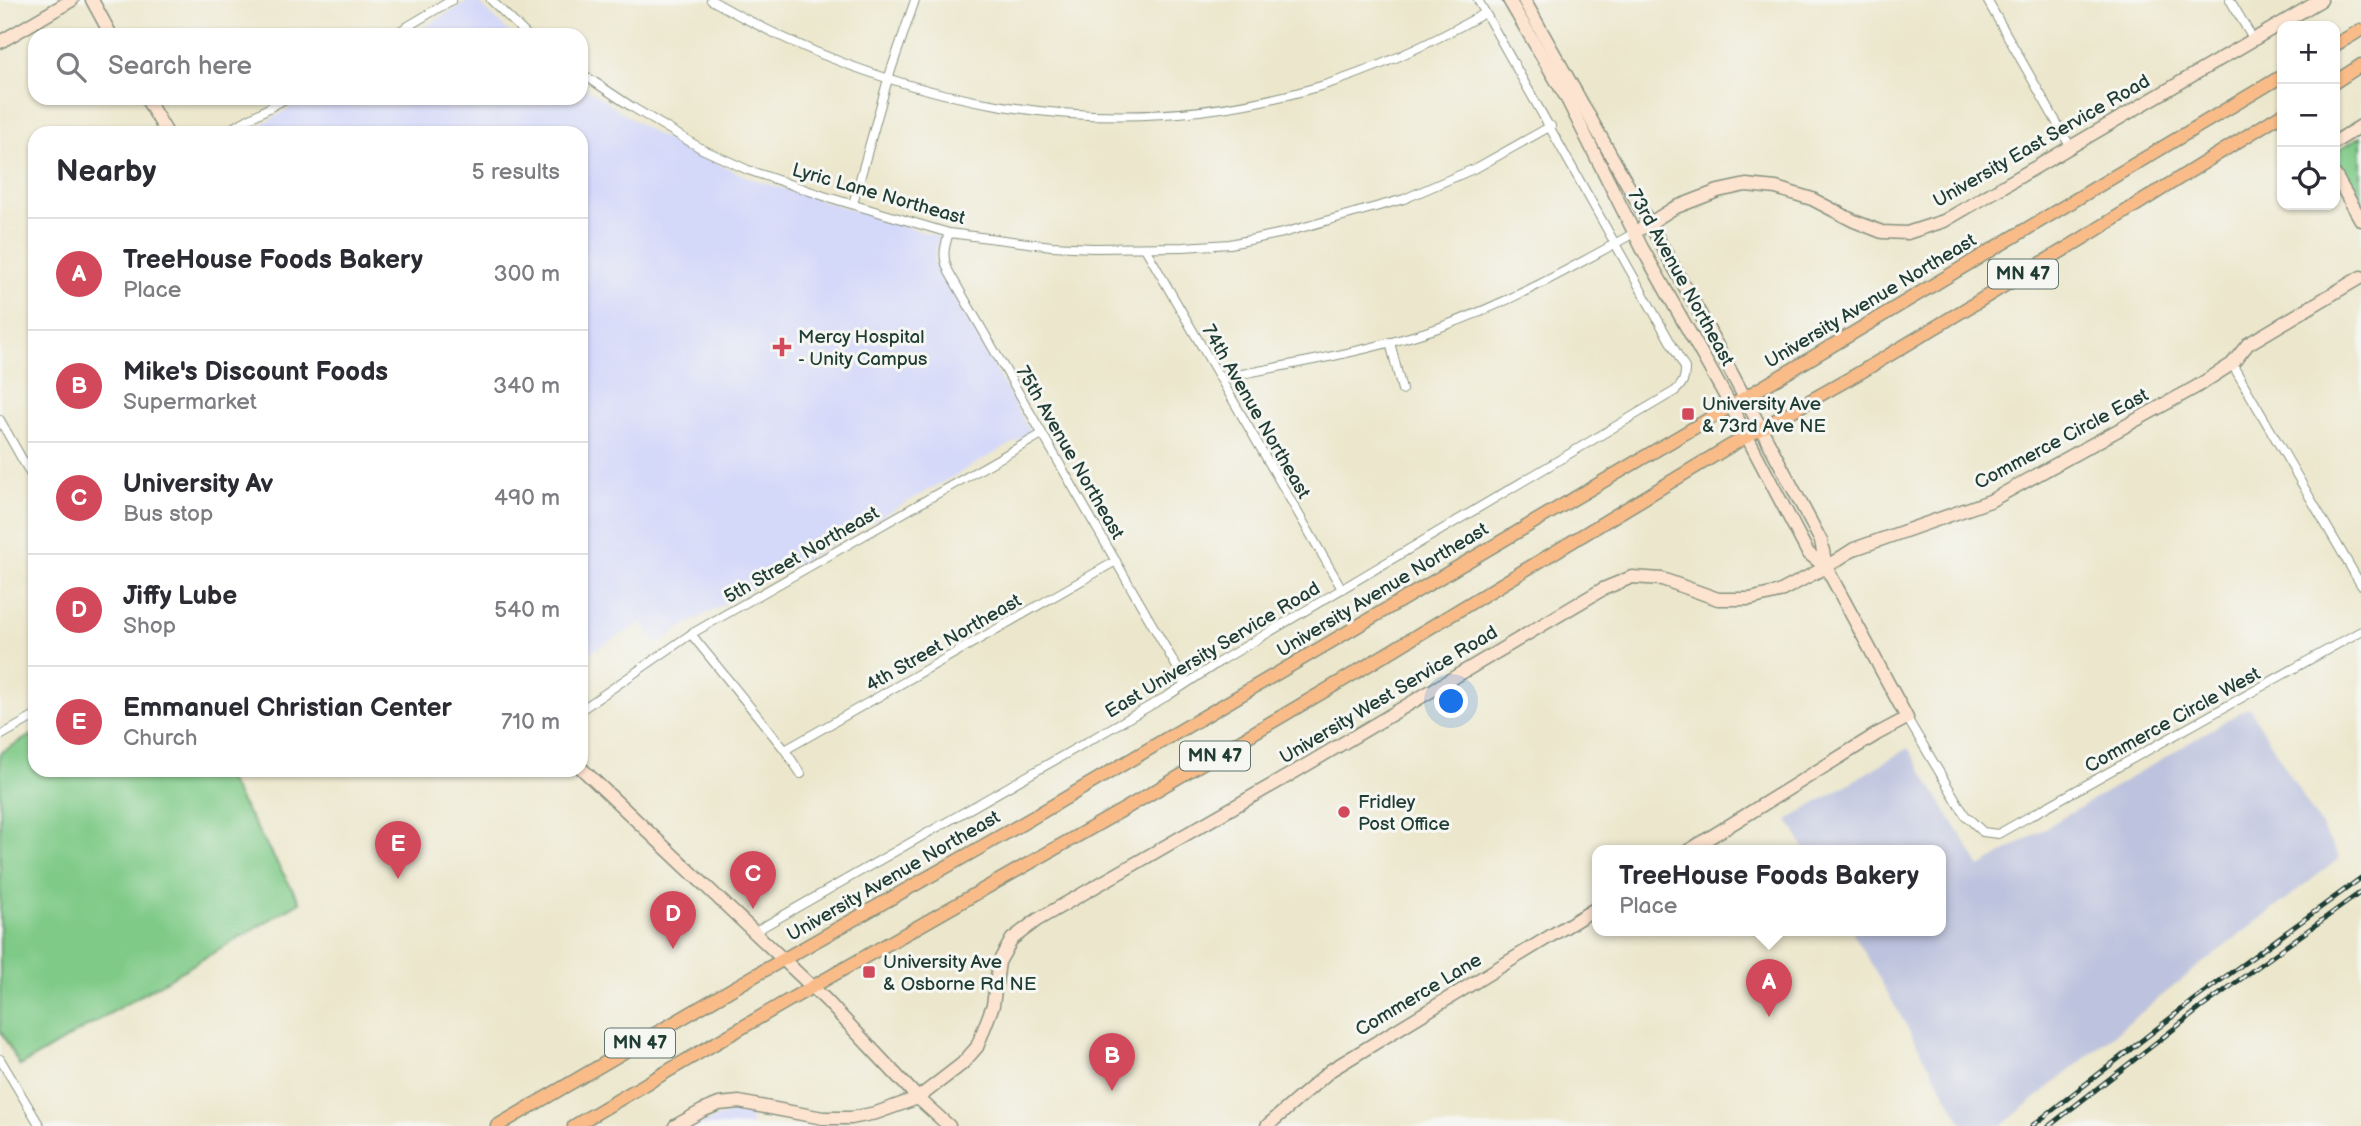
<!DOCTYPE html>
<meta charset="utf-8">
<style>
:root{--surface:#fff;--page:#f2f2f3;--text:#2b2b33;--muted:#7c7c81;--line:#e1e1e2;--accent:#d1495b}
body{margin:0;font-family:"Balsamiq Sans",sans-serif;background:var(--page);color:var(--text)}
.controls{position:absolute;right:21px;top:21px;display:grid;overflow:hidden;border-radius:14px;box-shadow:0 2px 5px #0004}
.controls button{width:63px;height:63px;display:grid;place-items:center;padding:0;border:0;border-bottom:2px solid var(--line);background:var(--surface);color:var(--text);font:35px sans-serif}
.you{position:absolute;left:1452px;top:702px;width:24px;height:24px;margin:-18px;border:5px solid #fff;border-radius:50%;background:#1a73e8;box-shadow:0 0 0 10px #1a73e833}
.badge{display:grid;place-items:center;width:46px;height:46px;border-radius:50%;background:var(--accent);color:#fff;font-size:23px;font-weight:700}
.pin{position:absolute;translate:-50% -58px;filter:drop-shadow(0 2px 4px #0008)}
.pin::after{content:'';position:absolute;top:37px;width:24px;height:21px;background:inherit;clip-path:polygon(0 0,100% 0,50% 100%)}
.popup{position:absolute;left:1592px;top:845px;width:354px;height:91px;box-sizing:border-box;display:grid;place-content:center;border-radius:14px;background:var(--surface);filter:drop-shadow(0 2px 5px #0005);font-size:23px;white-space:nowrap;color:var(--muted)}
.popup b{font-size:26px;color:var(--text)}
.popup::after{content:'';position:absolute;left:50%;top:100%;margin-left:-14px;border:14px solid transparent;border-top-color:var(--surface)}
.list{margin:0;padding:0;list-style:none}
h2{display:flex;justify-content:space-between;align-items:center;height:91px;margin:0;padding:0 28px;font-size:30px}
h2 small{font-size:23px;font-weight:400;color:var(--muted)}
.list li{display:grid;grid-template-columns:46px 1fr auto;gap:21px;align-items:center;box-sizing:border-box;height:112px;padding:0 28px;border-top:2px solid var(--line)}
.list b{display:block;font-size:26px;white-space:nowrap}
.list p{margin:0;font-size:23px;white-space:nowrap;color:var(--muted)}
.list em{font-size:23px;font-style:normal;color:var(--muted)}
.icon{flex:none;width:38px;height:38px;fill:none;stroke:currentColor;stroke-width:2;stroke-linecap:round;stroke-linejoin:round}
.map{position:relative;flex:none;width:2361px;height:1126px;overflow:hidden}
.search{position:absolute;background:var(--surface);box-shadow:0 2px 5px #0004;left:28px;top:28px;width:560px;height:77px;display:flex;align-items:center;gap:18px;box-sizing:border-box;padding:0 24px;border-radius:21px;color:var(--muted);font-size:26px}
.panel{position:absolute;background:var(--surface);box-shadow:0 2px 5px #0004;left:28px;top:126px;width:560px;height:651px;border-radius:21px}
.map>svg:first-child{display:block}
.built{fill:#d4d8f9}
.industrial{fill:#bdc3de}
.green{fill:#7fca87;stroke:#4f845e;stroke-width:2}
.lines{fill:none;stroke-linecap:round;stroke-linejoin:round}
.street-casing{stroke:#869280;stroke-width:10}
.secondary-casing{stroke:#869280;stroke-width:15}
.primary-casing{stroke:#869280;stroke-width:15}
.street{stroke:#fff;stroke-width:8}
.secondary{stroke:#fde4d0;stroke-width:12}
.primary{stroke:#f9bc89;stroke-width:12}
.rail-casing{stroke:#1f3d34;stroke-width:5}
.rail{stroke:#f6f6f2;stroke-width:2.5;stroke-dasharray:8;stroke-linecap:butt}
.poi-dot{fill:#d1495b;stroke:#f6f6f2;stroke-width:2.5}
.labels{text-anchor:middle;stroke-width:6;stroke-linejoin:round;paint-order:stroke}
.shield{fill:#f6f6f2;stroke:#60746d;stroke-width:2}
.shield-label{font-size:18px;font-weight:bold;fill:#1f3d34}
.street-label{font-size:19px;fill:#1f3d34;stroke:#f6f6f2}
.poi-label{font-size:19px;fill:#1f3d34;stroke:#f6f6f2;text-anchor:start}
</style>
<div class="map">
<svg width="2361" height="1126" viewBox="0 0 2361 1126">
<rect width="100%" height="100%" fill="#f6f6f2"/>
<filter id="ink" filterUnits="userSpaceOnUse"><feTurbulence type="fractalNoise" baseFrequency=".0143" numOctaves="2"/><feDisplacementMap in="SourceGraphic" scale="14" xChannelSelector="R" yChannelSelector="G"/><feConvolveMatrix kernelMatrix="1 2 1 2 8 2 1 2 1" color-interpolation-filters="sRGB"/></filter>
<filter id="wash" filterUnits="userSpaceOnUse"><feTurbulence type="fractalNoise" baseFrequency=".00686" numOctaves="4" result="noise"/><feDisplacementMap in="SourceGraphic" scale="28" xChannelSelector="R" yChannelSelector="G"/><feGaussianBlur stdDeviation="1.57" result="paint"/><feColorMatrix in="noise" values="0 0 0 0 0 0 0 0 0 0 0 0 0 0 0 0 0 1.4 0 .05"/><feComposite in="paint" operator="in"/></filter>
<g filter="url(#wash)">
<rect width="100%" height="100%" fill="#ece7cc"/>
<!-- built -->
<g class="built">
<polygon points="470,0 476,0 512,35 411,35"/>
<polygon points="581,85 653,133 749,178 939,237 934,261 1031,433 690,623 656,645 642,623 581,658 581,133 248,133 306,98 581,98"/>
<polygon points="733,1112 750,1112 751,1126 694,1126"/>
</g>
<!-- industrial -->
<polygon class="industrial" points="2249,707 2340,858 2200,965 2001,1126 1964,1126 1852,931 1940,931 1940,851 1806,851 1788,820 1908,748 1980,867"/>
<!-- green -->
<g class="green">
<polygon points="2361,136 2361,209 2335,162 2335,152"/>
<polygon points="35,733 35,770 222,770 300,902 20,1066 0,1030 0,753"/>
</g>
</g>
<g filter="url(#ink)">
<g class="lines">
<defs>
<g id="street">
<polyline points="491,0 527,35"/>
<path d="M711,0C898,107 1111,149 1321,86C1378,69 1433,42 1485,13"/>
<polyline points="1987,0 2070,146"/>
<polyline points="2230,0 2253,39"/>
<polyline points="393,35 452,0"/>
<polyline points="581,73 632,107 702,149 748,170 824,196 949,233 1052,246 1093,248 1183,247 1230,244 1283,233 1404,199 1478,167 1551,126"/>
<polyline points="223,133 287,98"/>
<polyline points="853,204 888,79 915,0"/>
<path d="M949,233C944,248 942,257 949,272L1186,683"/>
<polyline points="1145,248 1342,589"/>
<polyline points="1390,342 1402,390"/>
<polyline points="2232,364 2361,585"/>
<path d="M1220,378C1294,364 1367,352 1438,328C1507,304 1570,269 1634,233"/>
<polyline points="0,420 35,482"/>
<polyline points="691,634 785,750 801,774"/>
<polyline points="581,710 691,634 1042,434"/>
<polyline points="1907,718 1965,815 1983,832 1998,834 2361,631"/>
<polyline points="0,736 35,716"/>
<polyline points="785,750 1116,561"/>
<path d="M754,932L1169,695L1219,662L1675,391C1683,384 1685,379 1685,368L1478,0"/>
<polyline points="0,1059 40,1126"/>
</g>
<g id="secondary">
<polyline points="92,0 111,35"/>
<polyline points="1509,0 1566,97 1642,248 1731,406 1808,553 1826,567"/>
<polyline points="1524,0 1699,312 1821,541 1826,567 1907,718 1877,734 1688,851"/>
<polyline points="0,42 72,0"/>
<polyline points="146,98 167,133"/>
<polyline points="2335,142 2361,126"/>
<polyline points="2335,175 2361,220"/>
<polyline points="1634,233 1674,208 1718,191 1746,185 1776,188 1812,199 1854,221 1882,232 1907,233 1944,221 2321,0"/>
<polyline points="581,768 826,1000 918,1098 949,1126"/>
<polyline points="675,1126 702,1111 719,1104 739,1102 823,1118 851,1118 876,1113 918,1098 962,1064 977,1047 993,1005 999,962 1012,939 1037,920 1286,777 1603,589 1632,577 1662,579 1718,599 1750,599 1779,592 1826,567 1854,549 1990,501 2196,387 2232,364 2248,344 2361,277"/>
<polyline points="1267,1126 1331,1070 1598,907"/>
</g>
<g id="primary">
<polyline points="2335,45 2361,30"/>
<polyline points="2335,82 2361,65"/>
<polyline points="497,1126 756,975 1020,825 1731,406 2282,76"/>
<polyline points="574,1126 784,1003 1121,811 1345,679 1730,446 1861,372 2080,240 2282,114"/>
</g>
</defs>
<!-- street casing -->
<use href="#street" class="street-casing"/>
<!-- secondary casing -->
<use href="#secondary" class="secondary-casing"/>
<!-- primary casing -->
<use href="#primary" class="primary-casing"/>
<!-- street -->
<use href="#street" class="street"/>
<!-- secondary -->
<use href="#secondary" class="secondary"/>
<!-- primary -->
<use href="#primary" class="primary"/>
<defs>
<g id="rail">
<polyline points="2032,1126 2195,999 2361,878"/>
<polyline points="2049,1126 2202,1007 2361,892"/>
</g>
</defs>
<!-- rail casing -->
<use href="#rail" class="rail-casing"/>
<!-- rail -->
<use href="#rail" class="rail"/>
</g>
</g>
<!-- markers -->
<g class="poi-dot">
<path d="M778.5 336.5h7v7h7v7h-7v7h-7v-7h-7v-7h7z"/>
<rect x="1681" y="407" width="14" height="14" rx="3.5"/>
<circle cx="1344" cy="812" r="7"/>
<rect x="862" y="965" width="14" height="14" rx="3.5"/>
</g>
<g class="labels">
<!-- shield labels -->
<g class="shield">
<rect x="1988" y="259.5" width="70" height="29" rx="5"/>
<rect x="1180" y="741.5" width="70" height="29" rx="5"/>
<rect x="605" y="1028.5" width="70" height="29" rx="5"/>
</g>
<g class="shield-label">
<text x="2023" y="280">MN 47</text>
<text x="1215" y="762">MN 47</text>
<text x="640" y="1049">MN 47</text>
</g>
<!-- street labels -->
<g class="street-label">
<text transform="translate(2041 140) rotate(-30)" y="7">University East Service Road</text>
<text transform="translate(879 193) rotate(16)" y="7">Lyric Lane Northeast</text>
<text transform="translate(1682 277) rotate(61)" y="7">73rd Avenue Northeast</text>
<text transform="translate(1870 300) rotate(-31)" y="7">University Avenue Northeast</text>
<text transform="translate(1257 411) rotate(60)" y="7">74th Avenue Northeast</text>
<text transform="translate(2061 438) rotate(-28)" y="7">Commerce Circle East</text>
<text transform="translate(1071 452) rotate(60)" y="7">75th Avenue Northeast</text>
<text transform="translate(801 554) rotate(-30)" y="7">5th Street Northeast</text>
<text transform="translate(1382 589) rotate(-31)" y="7">University Avenue Northeast</text>
<text transform="translate(943 642) rotate(-30)" y="7">4th Street Northeast</text>
<text transform="translate(1212 649) rotate(-31)" y="7">East University Service Road</text>
<text transform="translate(1388 694) rotate(-31)" y="7">University West Service Road</text>
<text transform="translate(2172 719) rotate(-29)" y="7">Commerce Circle West</text>
<text transform="translate(893 875) rotate(-30)" y="7">University Avenue Northeast</text>
<text transform="translate(1418 994) rotate(-31)" y="7">Commerce Lane</text>
</g>
<!-- poi labels -->
<g class="poi-label">
<text x="798" y="343">Mercy Hospital<tspan x="798" dy="22">- Unity Campus</tspan></text>
<text x="1702" y="410">University Ave<tspan x="1702" dy="22">&amp; 73rd Ave NE</tspan></text>
<text x="1358" y="808">Fridley<tspan x="1358" dy="22">Post Office</tspan></text>
<text x="883" y="968">University Ave<tspan x="883" dy="22">&amp; Osborne Rd NE</tspan></text>
</g>
</g>
</svg>
<div class="controls">
<button>+</button>
<button>−</button>
<button><svg class="icon" aria-label="locate" viewBox="0 0 24 24"><circle cx="12" cy="12" r="6"/><path d="M12 2v4M12 18v4M2 12h4M18 12h4"/></svg></button>
</div>
<div class="you"></div>
<div class="pin badge" style="left:1769px;top:1017px">A</div>
<div class="popup"><b>TreeHouse Foods Bakery</b>Place</div>
<div class="pin badge" style="left:1112px;top:1091px">B</div>
<div class="pin badge" style="left:753px;top:909px">C</div>
<div class="pin badge" style="left:673px;top:949px">D</div>
<div class="pin badge" style="left:398px;top:879px">E</div>
<div class="search"><svg class="icon" aria-label="search" viewBox="0 0 24 24"><circle cx="10" cy="10" r="6"/><path d="M15 15l6 6"/></svg>Search here</div>
<section class="panel">
<h2>Nearby<small>5 results</small></h2>
<ul class="list">
<li><span class="badge">A</span><div><b>TreeHouse Foods Bakery</b><p>Place</p></div><em>300 m</em></li>
<li><span class="badge">B</span><div><b>Mike's Discount Foods</b><p>Supermarket</p></div><em>340 m</em></li>
<li><span class="badge">C</span><div><b>University Av</b><p>Bus stop</p></div><em>490 m</em></li>
<li><span class="badge">D</span><div><b>Jiffy Lube</b><p>Shop</p></div><em>540 m</em></li>
<li><span class="badge">E</span><div><b>Emmanuel Christian Center</b><p>Church</p></div><em>710 m</em></li>
</ul>
</section>
</div>
